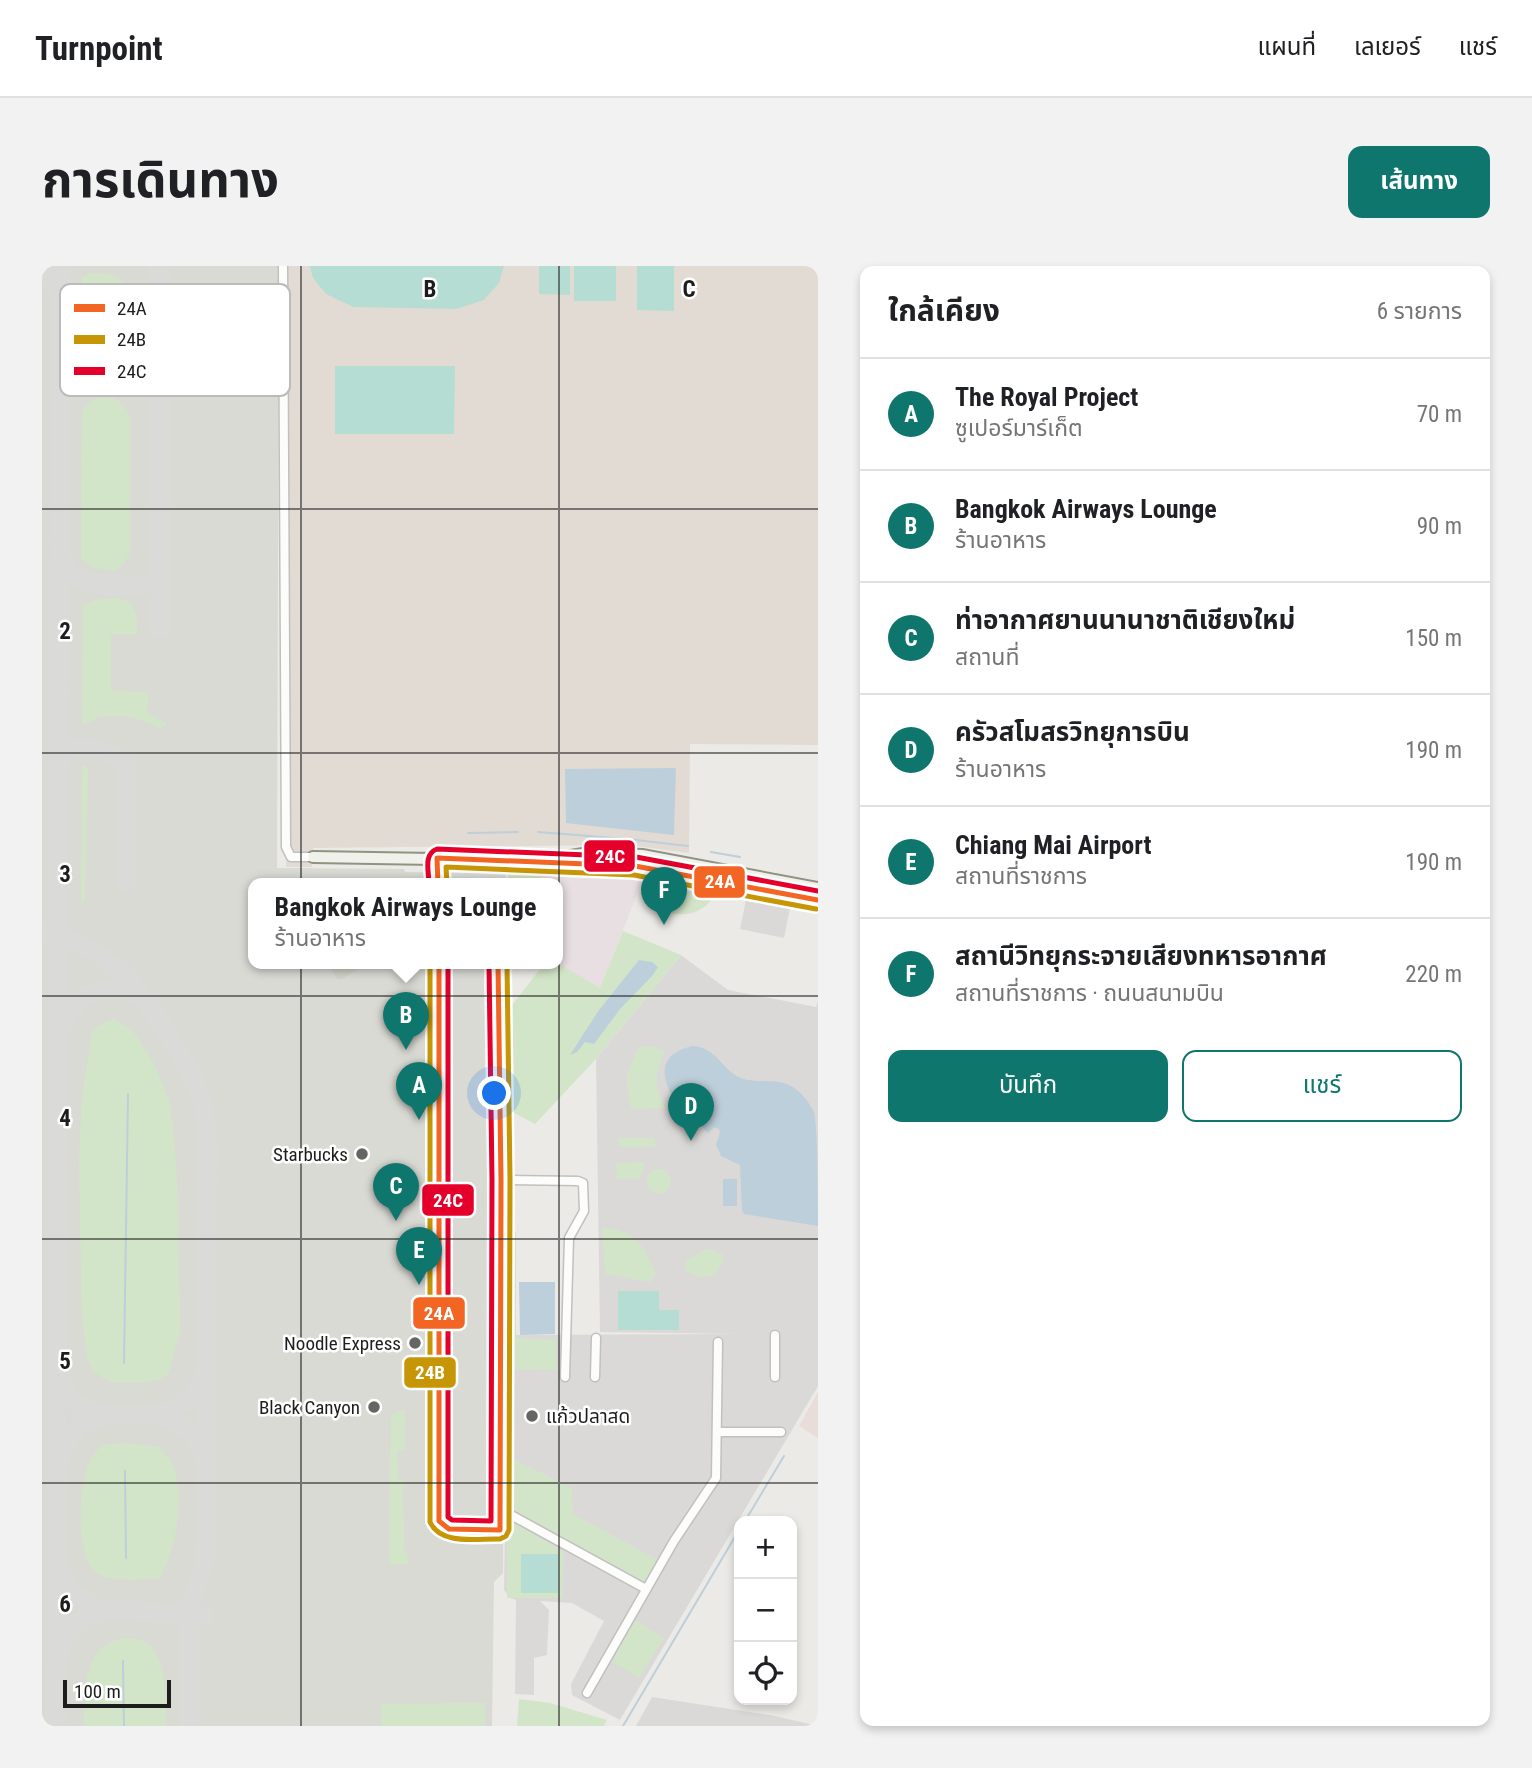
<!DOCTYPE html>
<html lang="th">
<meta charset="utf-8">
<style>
:root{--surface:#fff;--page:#f2f2f2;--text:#202124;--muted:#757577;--line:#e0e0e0;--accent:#0f766e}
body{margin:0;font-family:"Roboto Condensed","Noto Sans Thai",sans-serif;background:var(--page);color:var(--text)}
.controls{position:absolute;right:21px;bottom:21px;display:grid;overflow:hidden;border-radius:14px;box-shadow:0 4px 10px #0003}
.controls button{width:63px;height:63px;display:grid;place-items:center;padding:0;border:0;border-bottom:2px solid var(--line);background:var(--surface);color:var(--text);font:35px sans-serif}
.scale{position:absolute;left:21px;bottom:18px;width:108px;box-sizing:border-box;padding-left:7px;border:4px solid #1d1d1d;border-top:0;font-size:19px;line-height:24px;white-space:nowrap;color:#1d1d1d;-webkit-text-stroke:5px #fff;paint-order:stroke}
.you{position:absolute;left:453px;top:828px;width:24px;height:24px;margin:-18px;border:5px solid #fff;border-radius:50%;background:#1a73e8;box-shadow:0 0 0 10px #1a73e833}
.badge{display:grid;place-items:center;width:46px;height:46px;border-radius:50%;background:var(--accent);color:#fff;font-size:23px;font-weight:700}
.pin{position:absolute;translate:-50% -58px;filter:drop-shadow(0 2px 4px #0008)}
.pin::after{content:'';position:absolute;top:37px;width:24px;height:21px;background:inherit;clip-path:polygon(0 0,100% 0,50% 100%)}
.popup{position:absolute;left:206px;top:612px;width:315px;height:91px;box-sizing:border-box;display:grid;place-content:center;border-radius:14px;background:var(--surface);filter:drop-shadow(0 2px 5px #0005);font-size:23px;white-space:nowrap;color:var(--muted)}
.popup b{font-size:26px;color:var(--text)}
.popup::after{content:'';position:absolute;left:50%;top:100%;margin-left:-14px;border:14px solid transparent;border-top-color:var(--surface)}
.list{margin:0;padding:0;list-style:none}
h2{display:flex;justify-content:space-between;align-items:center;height:91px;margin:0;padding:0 28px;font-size:30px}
h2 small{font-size:23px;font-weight:400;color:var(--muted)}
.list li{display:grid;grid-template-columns:46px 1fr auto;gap:21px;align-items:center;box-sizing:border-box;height:112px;padding:0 28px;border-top:2px solid var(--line)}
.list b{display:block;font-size:26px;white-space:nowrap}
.list p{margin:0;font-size:23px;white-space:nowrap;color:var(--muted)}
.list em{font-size:23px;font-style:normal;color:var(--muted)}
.actions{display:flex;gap:14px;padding:21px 28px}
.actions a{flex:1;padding:16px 0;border:2px solid var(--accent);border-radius:14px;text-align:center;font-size:24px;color:var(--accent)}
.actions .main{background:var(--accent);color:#fff}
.icon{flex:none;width:38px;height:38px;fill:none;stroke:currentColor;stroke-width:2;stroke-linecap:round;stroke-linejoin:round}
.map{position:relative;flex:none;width:776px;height:1460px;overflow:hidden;border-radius:14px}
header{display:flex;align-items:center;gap:42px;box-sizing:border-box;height:98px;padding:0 35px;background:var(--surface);border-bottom:2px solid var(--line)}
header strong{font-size:33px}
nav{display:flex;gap:38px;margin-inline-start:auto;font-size:24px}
.intro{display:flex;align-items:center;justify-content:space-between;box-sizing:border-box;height:168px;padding:0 42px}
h1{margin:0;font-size:49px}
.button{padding:18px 32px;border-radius:14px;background:var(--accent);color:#fff;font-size:24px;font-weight:700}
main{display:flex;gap:42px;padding:0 42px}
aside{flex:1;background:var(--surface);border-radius:14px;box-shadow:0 4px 10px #0003}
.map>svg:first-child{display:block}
.residential{fill:#dad9d7}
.commercial{fill:#e8ddd9}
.industrial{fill:#e8dfe3}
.military{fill:#e2dbd4}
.airport{fill:#dadad5}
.construction{fill:#d2d3c8}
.grass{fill:#d3e5c8}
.pitch{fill:#b6ddd3}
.water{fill:#bdcfda}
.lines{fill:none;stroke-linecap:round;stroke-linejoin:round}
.stream{stroke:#bdcfda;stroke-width:2}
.taxiway{stroke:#dadad8;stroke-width:19}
.minor-casing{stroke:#c1c0be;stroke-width:11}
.secondary-casing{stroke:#8f9380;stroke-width:14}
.minor{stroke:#fcfcfb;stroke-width:8}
.secondary{stroke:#f0f1eb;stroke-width:10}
.bus-1-casing{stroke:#fff;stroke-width:10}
.bus-2-casing{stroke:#fff;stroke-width:10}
.bus-3-casing{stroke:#fff;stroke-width:10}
.bus-1{stroke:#f26522;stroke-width:5}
.bus-2{stroke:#c69607;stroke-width:5}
.bus-3{stroke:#e4002b;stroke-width:5}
.grid{fill:none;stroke:#1d1d1d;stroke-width:2;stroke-opacity:0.55}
.poi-dot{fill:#656563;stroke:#fff;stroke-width:2.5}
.labels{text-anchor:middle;stroke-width:5;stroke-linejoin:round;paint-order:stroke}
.poi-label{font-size:19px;fill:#1d1d1d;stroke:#fff;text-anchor:end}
.key{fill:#fff;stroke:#bbb;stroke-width:2}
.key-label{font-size:19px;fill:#1d1d1d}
.grid-label{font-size:23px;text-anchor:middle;font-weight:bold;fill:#1d1d1d;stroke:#fff;stroke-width:5;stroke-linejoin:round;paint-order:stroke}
.line-badge{stroke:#fff;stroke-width:2.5}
.badge-label{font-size:19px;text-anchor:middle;font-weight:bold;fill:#fff}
</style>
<header>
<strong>Turnpoint</strong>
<nav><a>แผนที่</a><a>เลเยอร์</a><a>แชร์</a></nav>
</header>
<div class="intro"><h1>การเดินทาง</h1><a class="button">เส้นทาง</a></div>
<main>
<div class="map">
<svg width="776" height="1460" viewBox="0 0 776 1460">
<rect width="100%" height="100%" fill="#ebeae6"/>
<!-- residential -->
<g class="residential">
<polygon points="704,634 748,642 742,672 698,663"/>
<polygon points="639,689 686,724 774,741 776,735 776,1120 578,1454 530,1429 529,1418 562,1355 530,1337 498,1335 507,1344 505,1389 492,1392 492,1429 473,1428 474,1334 468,1332 462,1324 466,1069 700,1068 558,1066 554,793"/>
<polygon points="610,1431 733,1450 776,1460 594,1460"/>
</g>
<!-- commercial -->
<polygon class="commercial" points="776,1126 776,1172 757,1160"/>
<!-- industrial -->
<polygon class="industrial" points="500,607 576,608 601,613 558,723 516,697 516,618 500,618"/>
<!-- military -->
<polygon class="military" points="245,0 776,0 776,479 648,478 647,587 585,579 271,582 270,601 244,601 246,474"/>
<!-- airport -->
<polygon class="airport" points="0,0 237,0 235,602 362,603 363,606 464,607 463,618 212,618 212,698 463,698 461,1307 452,1316 450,1460 0,1460"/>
<!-- construction -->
<polygon class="construction" points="286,698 323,698 300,713 295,713"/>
<!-- grass -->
<g class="grass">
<path d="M46,8C67,7 82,7 88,31C88,55 96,90 73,105L51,104L39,92L40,11Z"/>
<path d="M73,132L85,144L88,151V286L82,298L73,305L51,302L39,292L40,147C44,131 59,132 73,132Z"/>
<path d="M73,332C95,335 95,349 95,368H69V425L106,426L105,446L125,458L115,462C100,451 74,446 55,452C50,454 47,457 40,458L41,340L53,334Z"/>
<polygon points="44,500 46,504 43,631 42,635 39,636 40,501"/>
<polygon points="466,607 500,607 500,618 483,616 483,618 475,618 466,614"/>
<path d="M602,612L675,625C657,662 606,653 602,612Z"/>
<polygon points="581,665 639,689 554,793 493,858 465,843 463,748 502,698 516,697 558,722"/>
<polygon points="73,753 91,765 111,796 127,835 131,860 136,927 138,1065 127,1106 120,1113 102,1117 74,1117 61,1112 51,1105 45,1092 40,1051 37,895 40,831 50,765 65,755"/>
<path d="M609,780L622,785C613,812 611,817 623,842L589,843L584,810L596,782Z"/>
<rect x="577" y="872" width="36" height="9"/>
<polygon points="602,896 602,901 597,913 575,913 574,897"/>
<circle cx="617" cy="915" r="12"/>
<path d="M560,961C595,966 600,977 614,1008L609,1016L563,1008Z"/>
<polygon points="466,965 474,966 474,1072 514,1074 514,1104 466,1103"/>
<polygon points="665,983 681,988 681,997 672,1009 656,1012 644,1004 643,995"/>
<polygon points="363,1144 363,1185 355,1185 356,1213 363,1214 363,1220 361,1221 362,1283 365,1287 366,1298 347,1298 349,1148"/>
<path d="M81,1177L116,1181C120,1186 128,1192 130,1198C144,1226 134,1288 117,1312C101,1313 65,1317 52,1305C32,1286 36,1203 55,1184C62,1177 71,1178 81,1177Z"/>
<polygon points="465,1190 530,1222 531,1248 616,1294 603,1316 465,1240"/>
<polygon points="465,1252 522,1286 520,1332 465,1332"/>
<polygon points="593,1354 622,1372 597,1412 570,1396"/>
<path d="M84,1372C89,1372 96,1372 101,1375C126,1387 124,1436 124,1460H42C43,1424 40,1378 84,1372Z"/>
<polygon points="477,1433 508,1437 565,1454 562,1460 475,1460"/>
<polygon points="443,1437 443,1460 339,1460 339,1438"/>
</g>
<!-- pitch -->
<g class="pitch">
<polygon points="268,0 462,0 457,17 442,34 414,43 311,41 284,28 271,12"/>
<polygon points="497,0 528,0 528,29 497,28"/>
<rect x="532" y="0" width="42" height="35"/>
<polygon points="595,0 632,0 632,45 595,44"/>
<polygon points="293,100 413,100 412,168 293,168"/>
<polygon points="576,1025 617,1025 617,1044 637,1044 637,1064 576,1064"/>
<rect x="479" y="1288" width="37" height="39"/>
</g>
<!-- water -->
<g class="water">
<polygon points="634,502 632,569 524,557 523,503"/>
<polygon points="597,694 610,696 616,701 610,710 578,743 552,778 543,776 535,786 528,789 557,744"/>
<path d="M651,780C677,783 678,803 699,812C714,818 732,812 747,819C757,823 767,836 772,846C776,863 776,937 776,960L702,948L700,944L698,899L679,890L674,879L678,866L677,863L672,861L666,867L657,858L662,857V851L648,857C630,833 600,791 651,780Z"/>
<rect x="681" y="913" width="14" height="27"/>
<polygon points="477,1016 513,1016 513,1068 478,1069"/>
</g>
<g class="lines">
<!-- stream -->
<g class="stream">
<polyline points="496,566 585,573 646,580"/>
<polyline points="426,567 476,566"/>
<polyline points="669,586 698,591"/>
<polyline points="82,1097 86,828"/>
<polyline points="83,1205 84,1292"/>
<polyline points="703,1255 742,1190"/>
<polyline points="81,1395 82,1460"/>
<polyline points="581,1460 697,1264"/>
</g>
<!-- taxiway -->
<g class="taxiway">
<polyline points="115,0 118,8 118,363"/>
<polyline points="0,3 13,19 18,30"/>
<path d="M18,89C21,105 35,113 49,118L118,119"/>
<path d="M18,288C29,329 86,319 118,319"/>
<path d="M18,495C33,471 69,483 84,501L85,616"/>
<path d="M0,666C27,670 55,685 76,703C100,723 152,805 160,834C163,847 164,863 166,877L163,1296L147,1343V1460"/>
<path d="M19,764C28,729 70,711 100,733"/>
<path d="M19,1114C25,1137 42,1145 64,1149"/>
<path d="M114,1149C138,1155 155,1167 162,1191"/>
<path d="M18,1191C48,1108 132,1190 162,1108"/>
<polyline points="17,1302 28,1325 52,1342 163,1350"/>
<path d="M17,1387C23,1363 41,1349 64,1345"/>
<polyline points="14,1460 18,0"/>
</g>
<defs>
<g id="minor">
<polyline points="241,0 244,581 249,591 271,591"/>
<polyline points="459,914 536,915 541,917 542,945 527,972 523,1111"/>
<polyline points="733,1069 733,1111"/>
<polyline points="553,1111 554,1072"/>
<polyline points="675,1166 739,1166"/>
<polyline points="458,1243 604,1323"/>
<polyline points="545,1427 632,1275 674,1212 676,1076"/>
</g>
<g id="secondary">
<polyline points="271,591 508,595 576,599 632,606 776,634"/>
<polyline points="517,592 547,587 600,589 776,622"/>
</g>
</defs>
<!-- minor casing -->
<use href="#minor" class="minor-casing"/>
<!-- secondary casing -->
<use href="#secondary" class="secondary-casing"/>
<!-- minor -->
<use href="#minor" class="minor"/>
<!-- secondary -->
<use href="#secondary" class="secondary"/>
<defs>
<g id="bus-1">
<polyline points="396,618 395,592 593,600 776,634"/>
<polyline points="397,698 397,1255 407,1263 458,1264 459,914 456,698"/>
</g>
<g id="bus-2">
<polyline points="405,618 404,601 592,609 774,643"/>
<path d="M388,698V1256C399,1280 436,1272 458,1273L464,1270L467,1264L468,914L465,698"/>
</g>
<g id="bus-3">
<path d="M387,618C387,606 381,588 395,583L594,591L776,625"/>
<polyline points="406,698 406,1251 410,1254 449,1255 450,914 447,698"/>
</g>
</defs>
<!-- bus-1 casing -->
<use href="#bus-1" class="bus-1-casing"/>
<!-- bus-2 casing -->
<use href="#bus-2" class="bus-2-casing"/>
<!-- bus-3 casing -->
<use href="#bus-3" class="bus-3-casing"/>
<!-- bus-1 -->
<use href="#bus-1" class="bus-1"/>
<!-- bus-2 -->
<use href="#bus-2" class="bus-2"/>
<!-- bus-3 -->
<use href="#bus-3" class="bus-3"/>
</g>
<!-- grid -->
<path class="grid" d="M259,0V1460M517,0V1460M0,243H776M0,487H776M0,730H776M0,973H776M0,1217H776"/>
<!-- markers -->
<g class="poi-dot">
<circle cx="320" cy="888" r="7"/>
<circle cx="373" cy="1077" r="7"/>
<circle cx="332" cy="1141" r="7"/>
<circle cx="490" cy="1150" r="7"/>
</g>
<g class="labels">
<!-- poi labels -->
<g class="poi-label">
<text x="306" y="895">Starbucks</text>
<text x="359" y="1084">Noodle Express</text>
<text x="318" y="1148">Black Canyon</text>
<text x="504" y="1157" text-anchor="start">แก้วปลาสด</text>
</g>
</g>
<!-- legend -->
<rect x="18" y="18" width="230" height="112" rx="10" class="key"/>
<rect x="32" y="38" width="31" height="8" fill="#f26522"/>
<rect x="32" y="69" width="31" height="9" fill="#c69607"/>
<rect x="32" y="101" width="31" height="8" fill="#e4002b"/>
<g class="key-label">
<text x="75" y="49">24A</text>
<text x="75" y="80">24B</text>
<text x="75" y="112">24C</text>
</g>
<g class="grid-label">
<text x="388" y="31">B</text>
<text x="647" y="31">C</text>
<text x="23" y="373">2</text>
<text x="23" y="616">3</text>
<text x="23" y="860">4</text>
<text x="23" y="1103">5</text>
<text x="23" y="1346">6</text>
</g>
<g class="line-badge">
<rect x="541" y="573" width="53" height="34" rx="7" fill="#e4002b"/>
<rect x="651" y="599" width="53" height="34" rx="7" fill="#f26522"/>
<rect x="379" y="917" width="54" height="34" rx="7" fill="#e4002b"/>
<rect x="370" y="1030" width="54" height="34" rx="7" fill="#f26522"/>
<rect x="361" y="1090" width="54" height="33" rx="7" fill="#c69607"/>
</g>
<g class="badge-label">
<text x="568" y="597">24C</text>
<text x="678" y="622">24A</text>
<text x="406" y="941">24C</text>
<text x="397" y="1054">24A</text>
<text x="388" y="1113">24B</text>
</g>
</svg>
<div class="controls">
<button>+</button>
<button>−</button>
<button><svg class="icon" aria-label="locate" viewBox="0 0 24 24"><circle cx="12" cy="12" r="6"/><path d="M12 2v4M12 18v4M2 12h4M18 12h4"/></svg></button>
</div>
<div class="scale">100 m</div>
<div class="you"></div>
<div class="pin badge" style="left:377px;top:854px">A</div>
<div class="pin badge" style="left:364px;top:784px">B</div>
<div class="popup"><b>Bangkok Airways Lounge</b>ร้านอาหาร</div>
<div class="pin badge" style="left:354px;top:955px">C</div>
<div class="pin badge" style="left:649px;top:875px">D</div>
<div class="pin badge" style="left:377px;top:1019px">E</div>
<div class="pin badge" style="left:622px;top:659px">F</div>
</div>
<aside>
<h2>ใกล้เคียง<small>6 รายการ</small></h2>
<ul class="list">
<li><span class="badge">A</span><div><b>The Royal Project</b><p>ซูเปอร์มาร์เก็ต</p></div><em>70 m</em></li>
<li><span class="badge">B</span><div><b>Bangkok Airways Lounge</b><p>ร้านอาหาร</p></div><em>90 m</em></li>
<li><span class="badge">C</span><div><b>ท่าอากาศยานนานาชาติเชียงใหม่</b><p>สถานที่</p></div><em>150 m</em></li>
<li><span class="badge">D</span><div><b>ครัวสโมสรวิทยุการบิน</b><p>ร้านอาหาร</p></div><em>190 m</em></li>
<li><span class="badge">E</span><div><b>Chiang Mai Airport</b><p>สถานที่ราชการ</p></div><em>190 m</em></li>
<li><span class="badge">F</span><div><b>สถานีวิทยุกระจายเสียงทหารอากาศ</b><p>สถานที่ราชการ · ถนนสนามบิน</p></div><em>220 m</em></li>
</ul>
<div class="actions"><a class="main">บันทึก</a><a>แชร์</a></div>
</aside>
</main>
